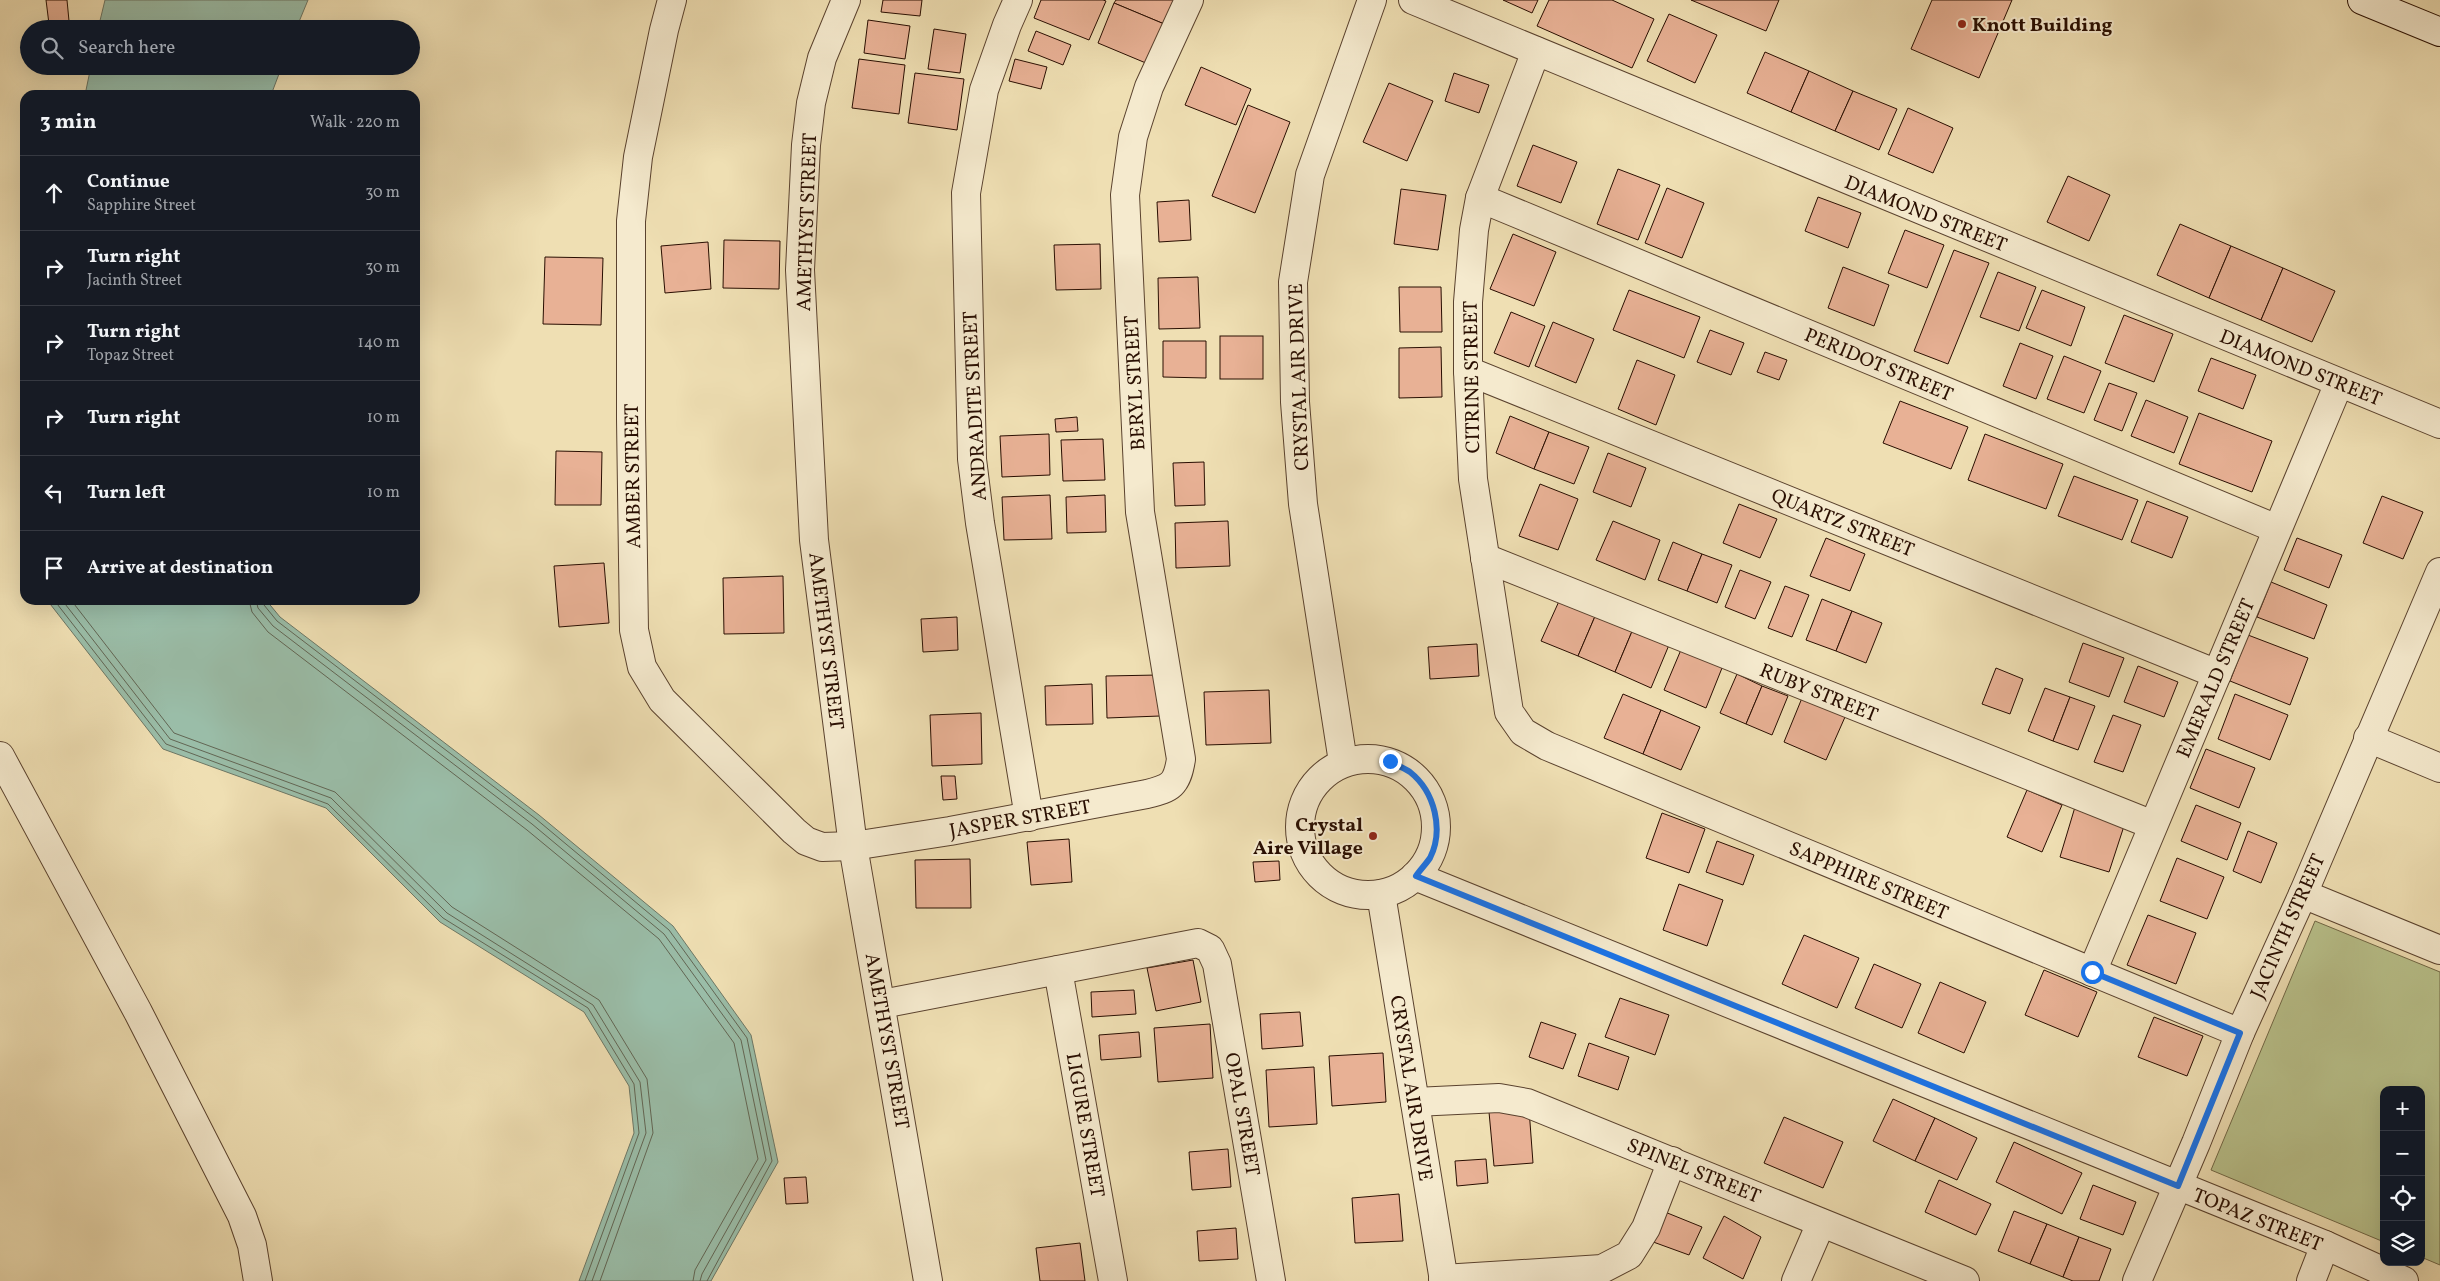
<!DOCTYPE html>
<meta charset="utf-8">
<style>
:root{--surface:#171b24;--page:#20242c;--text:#f1f3f6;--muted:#9ea1a6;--line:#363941}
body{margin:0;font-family:Vollkorn,serif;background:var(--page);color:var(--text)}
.controls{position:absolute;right:15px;bottom:15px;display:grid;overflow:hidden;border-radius:10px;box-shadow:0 5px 20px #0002}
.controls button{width:45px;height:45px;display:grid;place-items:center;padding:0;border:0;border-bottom:1px solid var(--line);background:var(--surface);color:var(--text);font:25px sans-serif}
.stop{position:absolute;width:15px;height:15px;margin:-11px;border:4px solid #1a73e8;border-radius:50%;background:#fff}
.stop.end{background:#1a73e8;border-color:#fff;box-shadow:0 1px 5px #0008}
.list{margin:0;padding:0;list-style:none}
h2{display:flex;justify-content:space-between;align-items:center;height:65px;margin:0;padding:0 20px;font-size:21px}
h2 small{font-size:16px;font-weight:400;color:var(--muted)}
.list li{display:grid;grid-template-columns:32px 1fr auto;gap:15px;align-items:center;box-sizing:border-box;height:75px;padding:0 20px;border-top:1px solid var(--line)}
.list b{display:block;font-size:19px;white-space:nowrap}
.list p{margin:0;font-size:16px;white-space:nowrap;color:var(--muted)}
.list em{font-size:16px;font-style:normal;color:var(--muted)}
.icon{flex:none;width:28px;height:28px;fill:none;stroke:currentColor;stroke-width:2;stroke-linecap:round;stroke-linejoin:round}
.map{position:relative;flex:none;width:2440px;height:1281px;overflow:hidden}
.search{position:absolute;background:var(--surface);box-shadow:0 5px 20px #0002;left:20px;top:20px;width:400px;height:55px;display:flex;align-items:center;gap:12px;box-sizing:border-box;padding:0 18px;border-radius:28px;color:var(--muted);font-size:19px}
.panel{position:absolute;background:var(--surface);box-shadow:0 5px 20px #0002;left:20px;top:90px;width:400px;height:515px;border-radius:15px}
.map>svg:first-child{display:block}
.green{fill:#b9c28c;stroke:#716846}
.water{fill:#9abda8;stroke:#6d7765}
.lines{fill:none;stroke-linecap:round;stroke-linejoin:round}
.shore{stroke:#626654;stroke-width:1}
.building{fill:#e8b195;stroke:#290e01}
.street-casing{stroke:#5a422e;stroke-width:30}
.secondary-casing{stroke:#290e01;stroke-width:30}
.street{stroke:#f5eace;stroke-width:28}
.secondary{stroke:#f5eace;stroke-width:28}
.route{stroke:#1a73e8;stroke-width:6}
.poi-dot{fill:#8f2418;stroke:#f5eace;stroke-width:2}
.labels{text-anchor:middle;stroke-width:4;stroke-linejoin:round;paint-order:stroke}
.poi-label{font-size:20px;font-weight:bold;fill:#290e01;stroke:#f5eace;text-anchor:start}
.street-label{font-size:20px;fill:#290e01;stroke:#f5eace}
</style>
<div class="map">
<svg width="2440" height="1281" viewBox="0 0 2440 1281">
<rect width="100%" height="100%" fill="#efdfb3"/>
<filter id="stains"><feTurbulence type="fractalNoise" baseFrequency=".004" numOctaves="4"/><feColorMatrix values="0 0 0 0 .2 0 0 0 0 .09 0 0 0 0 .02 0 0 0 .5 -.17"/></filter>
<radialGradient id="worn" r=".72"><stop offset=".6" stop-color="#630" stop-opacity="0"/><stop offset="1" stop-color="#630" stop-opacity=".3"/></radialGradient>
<!-- green -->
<polygon class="green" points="2315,921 2440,972 2440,1265 2421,1257 2421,1090 2384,1090 2384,1242 2211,1170"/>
<!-- water -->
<g class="water">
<polygon points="105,0 308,0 296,29 98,29"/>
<polygon points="91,66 282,66 271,95 85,95"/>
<polygon points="47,600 266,600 280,617 539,815 673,926 751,1035 778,1162 711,1281 579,1281 634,1133 629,1086 584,1012 440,922 326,808 163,749"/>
</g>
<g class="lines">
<!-- shore -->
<g class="shore">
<polyline points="54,600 166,744 328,804 443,918 588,1008 634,1084 639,1133 585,1281"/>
<polyline points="62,600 170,739 331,798 447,913 593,1005 640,1082 646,1133 592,1281"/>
<polyline points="71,600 174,733 335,792 452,907 599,1000 647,1079 653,1133 600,1281"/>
<polyline points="249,600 252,612 268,632 527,830 659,939 734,1043 758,1159 695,1270 693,1281"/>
<polyline points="256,600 258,608 273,626 532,824 664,934 741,1040 766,1160 702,1274 700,1281"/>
<polyline points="263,600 264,605 277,621 536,819 669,930 747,1038 772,1161 707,1281"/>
</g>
</g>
<!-- building -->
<g class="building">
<polygon points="46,0 67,0 69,21 49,24"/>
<polygon points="883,0 922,0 920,16 881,12"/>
<polygon points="1041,0 1103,0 1106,1 1089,40 1034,18"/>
<polygon points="1116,0 1180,0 1169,26 1114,3"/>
<polygon points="1503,0 1538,0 1532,13"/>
<polygon points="1549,0 1612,0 1654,19 1632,68 1537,26"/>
<polygon points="1691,0 1779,0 1766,31"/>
<polygon points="1932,0 2012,0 1979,78 1911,49"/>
<polygon points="1114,3 1169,26 1153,66 1098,43"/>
<polygon points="1669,14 1717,35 1695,83 1647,61"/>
<polygon points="868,20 910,26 905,59 864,53"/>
<polygon points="934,29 966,34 960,73 928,69"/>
<polygon points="1036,31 1071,45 1063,65 1028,51"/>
<polygon points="1765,52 1809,71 1791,112 1747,93"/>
<polygon points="859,59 905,65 899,114 852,108"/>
<polygon points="1015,59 1047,67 1041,89 1009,81"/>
<polygon points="1201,67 1251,89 1236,125 1185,105"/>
<polygon points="1809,71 1853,91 1835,131 1791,112"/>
<polygon points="915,73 964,79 957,130 908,123"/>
<polygon points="1454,73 1489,85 1479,113 1445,101"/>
<polygon points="1389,83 1433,101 1407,161 1363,142"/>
<polygon points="1853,91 1897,109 1879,150 1835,131"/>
<polygon points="1248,105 1290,122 1255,213 1212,196"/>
<polygon points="1908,108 1953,128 1933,173 1888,154"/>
<polygon points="1533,145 1577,162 1561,203 1517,186"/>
<polygon points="1618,169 1660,185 1638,240 1597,224"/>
<polygon points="2068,176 2110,195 2089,241 2047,222"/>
<polygon points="1667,188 1704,203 1682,258 1645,243"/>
<polygon points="1401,189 1446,195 1438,250 1394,244"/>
<polygon points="1818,197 1861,213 1848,248 1805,231"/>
<polygon points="1189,200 1191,240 1159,242 1157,202"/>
<polygon points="2180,224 2231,246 2209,298 2157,275"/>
<polygon points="1905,230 1944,245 1927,288 1888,273"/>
<polygon points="1513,234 1556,252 1534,306 1490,289"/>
<polygon points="724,240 780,241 779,289 723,288"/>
<polygon points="708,242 711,289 665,293 661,246"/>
<polygon points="1100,244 1101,289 1056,290 1054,245"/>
<polygon points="2231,246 2283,268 2261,320 2209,298"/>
<polygon points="1954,250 1989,263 1948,364 1914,351"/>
<polygon points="545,257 603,258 601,325 543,324"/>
<polygon points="1843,267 1889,285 1874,326 1828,308"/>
<polygon points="2283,268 2335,291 2312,342 2261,320"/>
<polygon points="1998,272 2036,287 2019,331 1980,317"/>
<polygon points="1198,277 1200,328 1159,329 1158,278"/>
<polygon points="1399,287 1441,287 1442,332 1400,332"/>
<polygon points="1629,290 1700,317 1684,358 1613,330"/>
<polygon points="2042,290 2085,307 2071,346 2026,328"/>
<polygon points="1511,312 1545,326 1529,367 1494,353"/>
<polygon points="2124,315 2173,334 2154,382 2105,363"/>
<polygon points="1553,322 1594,339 1576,383 1535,366"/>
<polygon points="1710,330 1744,343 1731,375 1697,362"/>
<rect x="1220" y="336" width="43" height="43"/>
<polygon points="1163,341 1206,341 1206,378 1163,377"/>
<polygon points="2020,343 2053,356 2036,399 2003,386"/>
<polygon points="1441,347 1442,397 1399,398 1399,348"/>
<polygon points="1765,352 1787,360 1779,380 1757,372"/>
<polygon points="2064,356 2101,371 2084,413 2047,399"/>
<polygon points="2211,358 2256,375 2243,409 2198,391"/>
<polygon points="1637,360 1675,375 1656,425 1618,409"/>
<polygon points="2109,383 2137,393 2122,431 2094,420"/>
<polygon points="2146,400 2188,417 2174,453 2131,436"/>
<polygon points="1900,401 1968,427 1951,469 1883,443"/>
<polygon points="2199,413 2272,441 2252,492 2179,464"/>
<polygon points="1510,416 1549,432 1534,469 1496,453"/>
<polygon points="1077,417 1078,431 1056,432 1055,419"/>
<polygon points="1549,432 1589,447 1574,484 1534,469"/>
<polygon points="1049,434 1050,475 1002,477 1000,436"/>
<polygon points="1985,434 2063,464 2046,509 1968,480"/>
<polygon points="1103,439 1105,480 1063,481 1061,440"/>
<polygon points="556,451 602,452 601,505 555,505"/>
<polygon points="1608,453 1646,468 1631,507 1593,492"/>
<polygon points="1204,462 1205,505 1175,506 1173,463"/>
<polygon points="2074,476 2138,500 2122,540 2058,516"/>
<polygon points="1540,484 1578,499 1558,550 1519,536"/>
<polygon points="1050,495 1052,539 1004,540 1002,497"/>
<polygon points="1105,495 1106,532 1067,533 1066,497"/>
<polygon points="2382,496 2423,512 2403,559 2363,543"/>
<polygon points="2147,501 2188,517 2172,558 2131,542"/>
<polygon points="1739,504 1777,519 1760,558 1723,543"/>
<polygon points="1228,521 1230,566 1176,568 1175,523"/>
<polygon points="1613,521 1660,540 1645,580 1596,560"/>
<polygon points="1826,538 1865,554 1850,591 1810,576"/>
<polygon points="2297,538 2342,555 2329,588 2284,570"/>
<polygon points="1673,542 1702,554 1687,591 1658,580"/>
<polygon points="1702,554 1732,565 1717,603 1687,591"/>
<polygon points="604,563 609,623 559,627 554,566"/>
<polygon points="1740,570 1771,582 1755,619 1725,607"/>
<polygon points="783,576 784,633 724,634 723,578"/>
<polygon points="2271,582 2327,605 2314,639 2257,617"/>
<polygon points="1785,586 1809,595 1792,637 1768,628"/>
<polygon points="1560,599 1596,614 1578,656 1541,641"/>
<polygon points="1822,599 1852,611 1836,651 1806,640"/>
<polygon points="1852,611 1882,623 1866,663 1836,651"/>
<polygon points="1596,614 1633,629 1615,672 1578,656"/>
<polygon points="957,617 958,650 923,652 921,619"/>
<polygon points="1633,629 1669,645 1651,688 1615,672"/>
<polygon points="2248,635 2308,658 2290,705 2230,681"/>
<polygon points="2083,643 2124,658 2109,697 2069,682"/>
<polygon points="1477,644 1479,676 1430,679 1428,647"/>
<polygon points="1683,645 1724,663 1706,708 1664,690"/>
<polygon points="2138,666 2178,682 2164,717 2124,702"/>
<polygon points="1996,668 2023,679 2010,714 1982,704"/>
<polygon points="1737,674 1762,686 1746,724 1720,713"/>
<polygon points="1158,675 1160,716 1107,718 1106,676"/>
<polygon points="1092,684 1093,724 1046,725 1045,686"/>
<polygon points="1762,686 1788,696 1772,735 1746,724"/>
<polygon points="2045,688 2070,697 2053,741 2028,731"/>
<polygon points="1269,690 1271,743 1206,745 1204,692"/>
<polygon points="1623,694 1661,710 1643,754 1604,738"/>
<polygon points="2235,694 2288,715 2270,760 2218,739"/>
<polygon points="2070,697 2095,706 2078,750 2053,741"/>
<polygon points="1802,698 1845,717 1826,760 1784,742"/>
<polygon points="1661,710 1700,727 1681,770 1643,754"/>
<polygon points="981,713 982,764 932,766 930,715"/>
<polygon points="2113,715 2141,725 2123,772 2094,762"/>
<polygon points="2206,749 2255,768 2239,808 2190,788"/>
<polygon points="941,776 955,776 957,799 943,800"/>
<polygon points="2027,790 2062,805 2042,852 2007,837"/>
<polygon points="2196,805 2241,823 2227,860 2181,841"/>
<polygon points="2075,807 2125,823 2109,872 2060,857"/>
<polygon points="1662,813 1705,829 1689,873 1646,858"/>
<polygon points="2248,831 2277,843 2261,883 2233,871"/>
<polygon points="1069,839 1072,882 1031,885 1027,842"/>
<polygon points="1717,841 1754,855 1743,885 1706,872"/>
<polygon points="2177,858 2224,877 2207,919 2160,901"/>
<polygon points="970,859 971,908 916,908 915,860"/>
<polygon points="1279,861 1280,880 1255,882 1253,862"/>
<polygon points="1679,884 1723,900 1707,946 1663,930"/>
<polygon points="2148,915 2196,933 2176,984 2127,965"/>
<polygon points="1804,935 1859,958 1837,1008 1782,984"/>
<polygon points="1193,960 1201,1002 1156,1011 1147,968"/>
<polygon points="1874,964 1921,984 1902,1028 1855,1008"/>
<polygon points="2044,970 2097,992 2078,1037 2025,1015"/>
<polygon points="1940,982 1986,1002 1964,1053 1918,1033"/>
<polygon points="1134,990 1136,1014 1092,1017 1091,992"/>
<polygon points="1620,998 1669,1015 1655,1055 1605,1037"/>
<polygon points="1300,1012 1303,1046 1262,1049 1260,1014"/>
<polygon points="2154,1017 2203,1036 2187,1076 2138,1057"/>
<polygon points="1541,1022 1576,1034 1563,1069 1529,1057"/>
<polygon points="1210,1024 1213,1078 1158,1082 1154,1028"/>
<polygon points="1139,1032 1141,1057 1101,1060 1099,1035"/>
<polygon points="1589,1043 1629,1057 1618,1090 1578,1076"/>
<polygon points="1383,1053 1386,1102 1332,1106 1329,1056"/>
<polygon points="1314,1067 1317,1124 1269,1127 1266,1070"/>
<polygon points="1893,1099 1935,1118 1915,1161 1873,1141"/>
<polygon points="1529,1109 1533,1163 1494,1166 1489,1112"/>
<polygon points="1784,1117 1843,1142 1823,1188 1764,1163"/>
<polygon points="1935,1118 1977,1138 1957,1180 1915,1161"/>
<polygon points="2014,1142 2082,1173 2062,1214 1996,1182"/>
<polygon points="1228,1149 1231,1187 1192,1190 1189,1152"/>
<polygon points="1486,1159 1488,1183 1457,1186 1455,1161"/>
<polygon points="806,1177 808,1203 786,1204 784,1178"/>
<polygon points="1939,1180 1991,1204 1976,1235 1925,1212"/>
<polygon points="2093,1185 2136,1202 2123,1235 2080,1219"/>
<polygon points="1399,1194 1403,1241 1355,1243 1352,1198"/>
<polygon points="1660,1210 1702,1227 1689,1255 1645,1239"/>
<polygon points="2014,1211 2047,1224 2030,1264 1998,1251"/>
<polygon points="1724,1216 1761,1237 1743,1279 1703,1258"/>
<polygon points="2047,1224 2079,1237 2063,1277 2030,1264"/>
<polygon points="1236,1228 1238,1259 1199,1261 1197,1231"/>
<polygon points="2079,1237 2111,1249 2099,1281 2073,1281 2063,1277"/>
<polygon points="1080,1243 1085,1281 1040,1281 1036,1248"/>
</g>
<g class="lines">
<defs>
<g id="street">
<path d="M672,0L664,30L638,157L631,221V419L634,630L642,667L662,700L794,831L806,841L822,847L853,846L950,831L1147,794C1171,788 1177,785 1181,759L1140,512L1125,195L1133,137L1149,87L1189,0"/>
<polyline points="846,0 822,58 811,103 806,145 800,270 814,540 853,846 928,1281"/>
<polyline points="1018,0 1007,25 984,90 966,193 972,459 980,523 1029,817"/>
<polyline points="1413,0 2440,424"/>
<polyline points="1536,51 1480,198 1474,230 1468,302 1468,371 1473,479 1509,712 1523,732 1547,746 2240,1033"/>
<polyline points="1480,198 2277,529"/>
<polyline points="1468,371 2217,674"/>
<polyline points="1485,558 2153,825"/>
<polyline points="2368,738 2440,768"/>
<polyline points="0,756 138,1012 242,1216 252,1245 258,1281"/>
<circle cx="1368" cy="827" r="68"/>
<polyline points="1343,762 1303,504 1295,402 1293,282 1310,175 1372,0"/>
<polyline points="1415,876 2325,1245 2404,1281"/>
<polyline points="1381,894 1444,1281"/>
<polyline points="2303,894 2440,950"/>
<polyline points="1058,970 1113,1281"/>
<polyline points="2092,972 2339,383"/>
<polyline points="882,1004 1198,943 1210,949 1217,964 1271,1281"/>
<polyline points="1415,1102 1499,1098 1527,1103 1965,1281"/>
<polyline points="1443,1279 1602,1269 1629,1255 1646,1228 1672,1161"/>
<polyline points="1796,1281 1821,1223"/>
<polyline points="2137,1281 2196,1143 2240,1033 2303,894 2440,572"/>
<polyline points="2311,1281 2325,1245"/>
</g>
<polyline id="secondary" points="2362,0 2440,32"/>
</defs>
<!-- street casing -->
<use href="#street" class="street-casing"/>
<!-- secondary casing -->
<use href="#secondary" class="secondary-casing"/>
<!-- street -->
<use href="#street" class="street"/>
<!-- secondary -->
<use href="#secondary" class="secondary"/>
</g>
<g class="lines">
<!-- route -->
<path class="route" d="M1390,761C1396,765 1404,768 1410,772C1435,792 1444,830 1430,858C1426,864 1420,870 1416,876L2178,1186L2240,1033L2092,972"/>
</g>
<!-- markers -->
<g class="poi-dot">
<circle cx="1962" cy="24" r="5"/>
<circle cx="1373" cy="836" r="5"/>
</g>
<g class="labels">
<!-- poi labels -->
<g class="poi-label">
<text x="1972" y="31">Knott Building</text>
<text x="1363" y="831" text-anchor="end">Crystal<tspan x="1363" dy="23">Aire Village</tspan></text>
</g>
<!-- street labels -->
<g class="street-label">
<text transform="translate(1926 213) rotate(22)" y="7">DIAMOND STREET</text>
<text transform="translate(806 222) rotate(-88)" y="7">AMETHYST STREET</text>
<text transform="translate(1879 364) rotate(23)" y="7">PERIDOT STREET</text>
<text transform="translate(2301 367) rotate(22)" y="7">DIAMOND STREET</text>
<text transform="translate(1298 377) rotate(-92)" y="7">CRYSTAL AIR DRIVE</text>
<text transform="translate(1471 377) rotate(-91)" y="7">CITRINE STREET</text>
<text transform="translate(1134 383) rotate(-93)" y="7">BERYL STREET</text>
<text transform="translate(974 406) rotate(-93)" y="7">ANDRADITE STREET</text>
<text transform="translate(632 476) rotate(-91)" y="7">AMBER STREET</text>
<text transform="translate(1843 522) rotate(22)" y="7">QUARTZ STREET</text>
<text transform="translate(827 641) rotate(83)" y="7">AMETHYST STREET</text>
<text transform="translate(2215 678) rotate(-67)" y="7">EMERALD STREET</text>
<text transform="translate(1819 692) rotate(22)" y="7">RUBY STREET</text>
<text transform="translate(1020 818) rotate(-10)" y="7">JASPER STREET</text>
<text transform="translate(1869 880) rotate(23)" y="7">SAPPHIRE STREET</text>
<text transform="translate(2287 926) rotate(-66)" y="7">JACINTH STREET</text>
<text transform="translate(888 1041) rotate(80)" y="7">AMETHYST STREET</text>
<text transform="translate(1412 1088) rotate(81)" y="7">CRYSTAL AIR DRIVE</text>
<text transform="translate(1243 1114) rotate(80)" y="7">OPAL STREET</text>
<text transform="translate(1086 1125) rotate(80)" y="7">LIGURE STREET</text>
<text transform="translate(1694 1170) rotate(22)" y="7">SPINEL STREET</text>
<text transform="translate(2258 1219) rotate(22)" y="7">TOPAZ STREET</text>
</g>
</g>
<rect width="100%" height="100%" filter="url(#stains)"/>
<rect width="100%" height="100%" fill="url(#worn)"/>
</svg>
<div class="controls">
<button>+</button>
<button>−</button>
<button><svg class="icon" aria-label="locate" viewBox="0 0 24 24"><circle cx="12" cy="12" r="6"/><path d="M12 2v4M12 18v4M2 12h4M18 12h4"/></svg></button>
<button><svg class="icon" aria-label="layers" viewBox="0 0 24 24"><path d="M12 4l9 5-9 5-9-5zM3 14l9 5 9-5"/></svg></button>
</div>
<div class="stop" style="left:2092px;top:972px"></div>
<div class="stop end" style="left:1390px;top:761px"></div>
<div class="search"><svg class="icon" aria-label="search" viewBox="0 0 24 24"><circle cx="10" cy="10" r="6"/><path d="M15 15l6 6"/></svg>Search here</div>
<section class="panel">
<h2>3 min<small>Walk · 220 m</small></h2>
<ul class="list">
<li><svg class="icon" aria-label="ahead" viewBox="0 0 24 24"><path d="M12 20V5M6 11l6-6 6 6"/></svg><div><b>Continue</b><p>Sapphire Street</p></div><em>30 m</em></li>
<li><svg class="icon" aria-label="right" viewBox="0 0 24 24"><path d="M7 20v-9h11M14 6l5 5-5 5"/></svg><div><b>Turn right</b><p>Jacinth Street</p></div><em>30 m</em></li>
<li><svg class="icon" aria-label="right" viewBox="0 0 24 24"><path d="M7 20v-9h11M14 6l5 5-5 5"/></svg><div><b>Turn right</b><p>Topaz Street</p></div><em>140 m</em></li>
<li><svg class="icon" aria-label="right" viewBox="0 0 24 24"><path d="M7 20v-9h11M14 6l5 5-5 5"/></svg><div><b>Turn right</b></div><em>10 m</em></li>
<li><svg class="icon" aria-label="left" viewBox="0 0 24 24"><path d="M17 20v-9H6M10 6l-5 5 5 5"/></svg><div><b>Turn left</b></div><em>10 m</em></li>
<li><svg class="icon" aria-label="arrive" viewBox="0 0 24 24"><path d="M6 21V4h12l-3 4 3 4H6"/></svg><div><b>Arrive at destination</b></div></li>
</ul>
</section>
</div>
